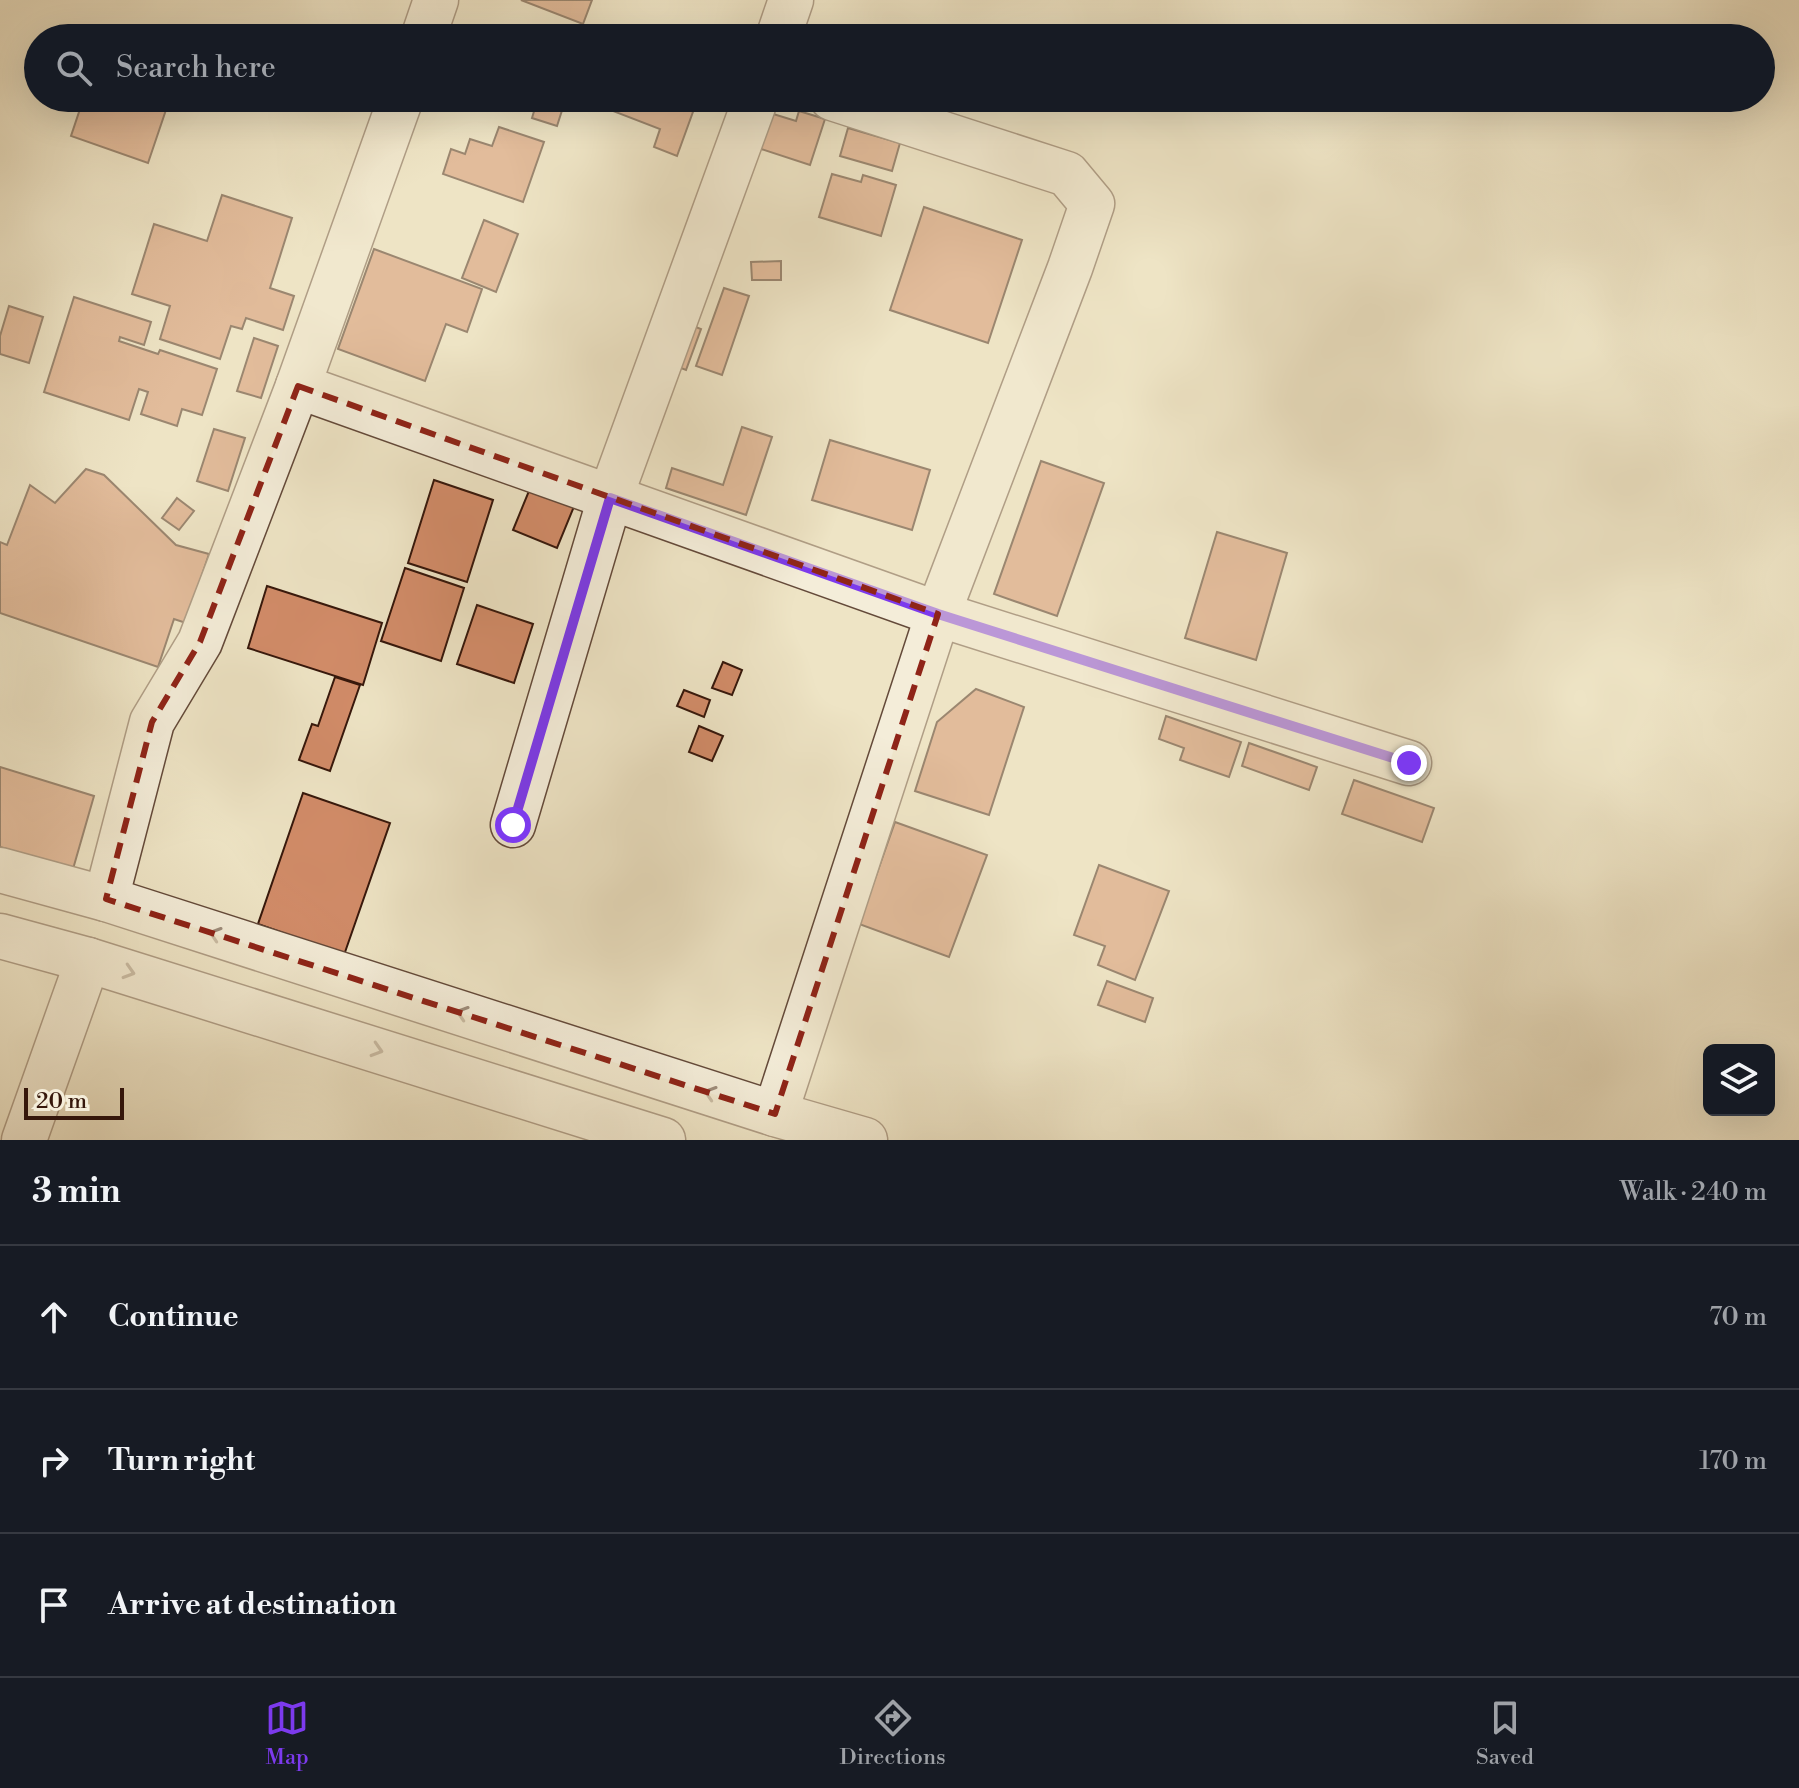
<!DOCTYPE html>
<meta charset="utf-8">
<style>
:root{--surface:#171b24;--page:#20242c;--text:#f1f3f6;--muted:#9ea1a6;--line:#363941;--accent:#7c3aed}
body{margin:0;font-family:"Libre Bodoni",serif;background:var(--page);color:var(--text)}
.controls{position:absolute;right:24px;bottom:24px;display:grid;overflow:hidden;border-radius:12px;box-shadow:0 8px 32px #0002}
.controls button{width:72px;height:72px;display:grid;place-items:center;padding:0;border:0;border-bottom:2px solid var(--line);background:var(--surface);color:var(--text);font:40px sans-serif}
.scale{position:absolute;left:24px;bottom:20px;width:100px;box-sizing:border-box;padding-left:8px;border:4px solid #36170b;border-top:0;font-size:22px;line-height:28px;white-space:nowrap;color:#36170b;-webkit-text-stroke:6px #f4edd9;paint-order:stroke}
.stop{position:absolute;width:24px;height:24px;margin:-18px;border:6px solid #7c3aed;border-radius:50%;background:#fff}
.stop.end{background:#7c3aed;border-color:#fff;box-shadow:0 2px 8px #0008}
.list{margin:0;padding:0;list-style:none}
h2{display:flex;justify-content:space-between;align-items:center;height:104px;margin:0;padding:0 32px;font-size:34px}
h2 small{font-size:26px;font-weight:400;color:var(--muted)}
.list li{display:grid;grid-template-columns:52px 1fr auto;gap:24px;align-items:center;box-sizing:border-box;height:144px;padding:0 32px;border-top:2px solid var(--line)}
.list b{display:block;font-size:30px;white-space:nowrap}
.list em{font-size:26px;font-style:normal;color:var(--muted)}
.icon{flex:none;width:44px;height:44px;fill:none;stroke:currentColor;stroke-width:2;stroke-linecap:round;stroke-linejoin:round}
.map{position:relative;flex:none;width:1799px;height:1140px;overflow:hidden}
.search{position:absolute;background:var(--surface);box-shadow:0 8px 32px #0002;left:24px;right:24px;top:24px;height:88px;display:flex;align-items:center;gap:20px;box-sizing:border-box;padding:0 28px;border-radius:44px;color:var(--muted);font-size:30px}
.sheet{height:536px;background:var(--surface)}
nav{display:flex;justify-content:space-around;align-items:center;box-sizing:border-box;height:112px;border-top:2px solid var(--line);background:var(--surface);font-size:22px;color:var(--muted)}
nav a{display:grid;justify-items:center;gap:4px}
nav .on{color:var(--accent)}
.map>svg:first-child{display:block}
.building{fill:#d28c69;stroke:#36170b;stroke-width:2}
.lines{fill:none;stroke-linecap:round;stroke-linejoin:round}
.minor-casing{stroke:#644a3a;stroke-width:47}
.minor{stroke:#f4edd9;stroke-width:44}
.oneway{stroke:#9e8d7c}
.route{stroke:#7c3aed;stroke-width:10}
.marked{fill:none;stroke:#8f2418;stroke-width:6;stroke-dasharray:16 10;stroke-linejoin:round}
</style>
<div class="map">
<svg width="1799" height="1140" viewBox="0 0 1799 1140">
<rect width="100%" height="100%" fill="#eee4c5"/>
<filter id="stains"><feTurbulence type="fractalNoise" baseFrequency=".0025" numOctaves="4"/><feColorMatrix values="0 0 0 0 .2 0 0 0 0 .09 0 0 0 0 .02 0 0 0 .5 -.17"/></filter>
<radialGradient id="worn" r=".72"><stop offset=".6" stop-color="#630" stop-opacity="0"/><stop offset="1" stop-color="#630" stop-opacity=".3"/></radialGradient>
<!-- building -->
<g class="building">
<polygon points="521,0 592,0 583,24"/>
<polygon points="69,98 170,98 148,163 71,136 82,103"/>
<polygon points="538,98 566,98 557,126 532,118"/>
<polygon points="603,98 698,98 677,156 654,147 660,129 600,106"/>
<polygon points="799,111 825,119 810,165 758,148 770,113 796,121"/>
<polygon points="499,127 544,142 523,202 443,174 451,149 465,154 470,139 492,146"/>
<polygon points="848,128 900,143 892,171 840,156"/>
<polygon points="832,174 861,182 863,175 896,185 881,236 819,217"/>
<polygon points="222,195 292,218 270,288 294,296 283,330 246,318 242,329 231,326 220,359 160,339 170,306 132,294 154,224 207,241"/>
<polygon points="924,207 1022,240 988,343 890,310"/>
<polygon points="484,220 518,234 496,292 462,278"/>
<polygon points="374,249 482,289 467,332 446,324 425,381 338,349"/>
<polygon points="781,261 781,280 752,280 751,262"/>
<polygon points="724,288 749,296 722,375 696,366"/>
<polygon points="74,297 151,322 144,345 120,337 119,341 158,354 160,350 217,369 202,415 182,409 177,426 141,414 148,392 139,389 129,420 44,392"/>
<polygon points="9,306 43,317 29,363 0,354 0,336"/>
<polygon points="688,324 701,329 686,370 673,365"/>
<polygon points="254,338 278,346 261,398 237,391"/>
<polygon points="742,427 772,437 746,515 666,488 672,468 723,485"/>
<polygon points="214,429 245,438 228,491 197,481"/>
<polygon points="830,440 930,470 912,530 812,500"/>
<polygon points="1041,461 1104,483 1057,616 994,594"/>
<polygon points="86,469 104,475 176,545 209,554 186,623 174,619 158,667 0,613 0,542 7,545 30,485 55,503"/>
<polygon points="434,480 493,500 467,582 408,563"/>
<polygon points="531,486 575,504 557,548 513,530"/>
<polygon points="177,498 194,511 179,530 162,518"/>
<polygon points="1217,532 1287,553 1256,660 1185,638"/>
<polygon points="405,568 464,588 441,661 381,641"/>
<polygon points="267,586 382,623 363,685 248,648"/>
<polygon points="477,605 533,624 514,683 457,664"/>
<polygon points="723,662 742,670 732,695 712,688"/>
<polygon points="335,677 360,685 330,771 299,760 312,724 318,726"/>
<polygon points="976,689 1024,707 989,815 915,791 937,722"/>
<polygon points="684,690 710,700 704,717 677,706"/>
<polygon points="1166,716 1241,742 1229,777 1180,760 1184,748 1159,739"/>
<polygon points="699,726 723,736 712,761 689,752"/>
<polygon points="1249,743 1317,767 1309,790 1242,766"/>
<polygon points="0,767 94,796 73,869 0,847"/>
<polygon points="1354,780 1434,808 1422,842 1342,814"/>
<polygon points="303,793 390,823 344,955 258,924"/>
<polygon points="895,822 987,855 949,957 859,924"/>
<polygon points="1099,865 1169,891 1135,980 1098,965 1105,946 1074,935"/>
<polygon points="1107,981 1153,998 1145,1022 1098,1005"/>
</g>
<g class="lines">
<defs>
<g id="minor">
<polyline points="423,38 436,0"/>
<polyline points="778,38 791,0"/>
<polyline points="298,386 938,614 1409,763"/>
<polyline points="513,825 610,498 756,98"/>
<polyline points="0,870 106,899 775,1114 865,1140"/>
<polyline points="106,899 152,722 200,642 298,386 401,98"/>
<polyline points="0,936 88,960 663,1140"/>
<polyline points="775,1114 938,614 1070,268 1092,204 1067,174 832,98"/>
<polyline points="24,1140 88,960"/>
</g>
</defs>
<!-- minor casing -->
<use href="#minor" class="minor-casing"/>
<!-- minor -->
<use href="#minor" class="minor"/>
</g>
<!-- one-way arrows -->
<defs><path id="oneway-chevron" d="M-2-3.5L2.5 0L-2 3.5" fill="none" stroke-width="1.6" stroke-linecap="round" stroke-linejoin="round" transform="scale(2)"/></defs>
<g class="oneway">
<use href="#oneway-chevron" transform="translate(215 934) rotate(-162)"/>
<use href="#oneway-chevron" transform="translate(129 972) rotate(17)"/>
<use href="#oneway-chevron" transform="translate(462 1013) rotate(-162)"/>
<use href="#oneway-chevron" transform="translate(377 1050) rotate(17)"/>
<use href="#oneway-chevron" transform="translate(710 1093) rotate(-162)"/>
</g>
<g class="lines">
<!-- route -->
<polyline class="route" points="513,825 610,498 938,614 1409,763"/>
</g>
<!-- marked area -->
<path d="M0 0H1799V1140H0ZM298,386L938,614L775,1114L106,899L152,722L200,642Z" fill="#eee4c5" fill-opacity=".55" fill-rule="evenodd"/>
<path class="marked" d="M298,386L938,614L775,1114L106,899L152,722L200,642Z"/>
<rect width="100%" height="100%" filter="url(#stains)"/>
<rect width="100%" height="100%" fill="url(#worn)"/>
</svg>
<div class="controls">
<button><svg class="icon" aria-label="layers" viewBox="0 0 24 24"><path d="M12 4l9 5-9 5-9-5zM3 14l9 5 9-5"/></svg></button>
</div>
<div class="scale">20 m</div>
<div class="stop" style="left:513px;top:825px"></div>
<div class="stop end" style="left:1409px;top:763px"></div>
<div class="search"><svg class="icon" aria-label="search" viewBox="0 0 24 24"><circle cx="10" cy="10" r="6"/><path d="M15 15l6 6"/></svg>Search here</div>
</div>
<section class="sheet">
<h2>3 min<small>Walk · 240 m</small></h2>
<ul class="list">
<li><svg class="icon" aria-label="ahead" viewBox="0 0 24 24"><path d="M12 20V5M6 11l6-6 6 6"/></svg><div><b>Continue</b></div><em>70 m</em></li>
<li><svg class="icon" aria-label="right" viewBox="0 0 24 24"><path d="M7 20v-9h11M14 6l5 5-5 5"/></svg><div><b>Turn right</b></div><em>170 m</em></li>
<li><svg class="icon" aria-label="arrive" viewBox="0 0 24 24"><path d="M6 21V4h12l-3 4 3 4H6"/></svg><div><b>Arrive at destination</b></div></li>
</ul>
</section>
<nav>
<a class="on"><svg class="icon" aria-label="map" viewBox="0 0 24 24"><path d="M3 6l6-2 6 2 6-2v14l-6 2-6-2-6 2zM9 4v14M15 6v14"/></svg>Map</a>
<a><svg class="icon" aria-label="directions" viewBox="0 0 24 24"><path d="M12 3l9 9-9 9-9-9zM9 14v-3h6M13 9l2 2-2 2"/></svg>Directions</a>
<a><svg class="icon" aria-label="saved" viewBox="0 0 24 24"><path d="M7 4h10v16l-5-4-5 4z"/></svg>Saved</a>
</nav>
